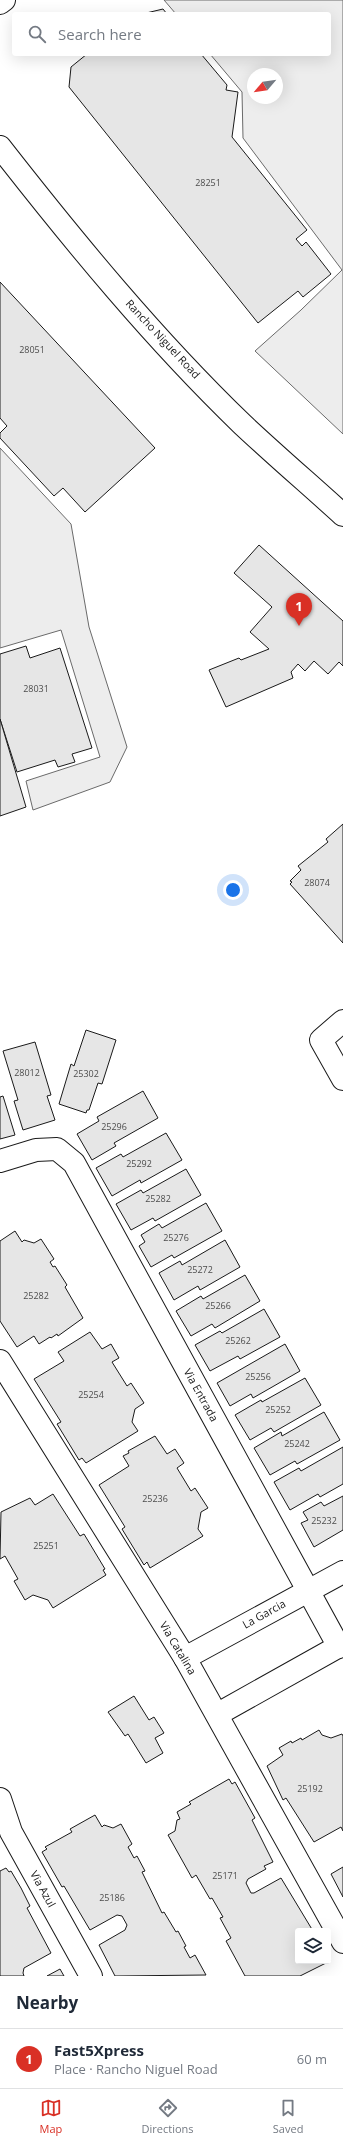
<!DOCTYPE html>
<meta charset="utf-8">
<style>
:root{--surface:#fff;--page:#f6f6f7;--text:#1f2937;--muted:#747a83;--line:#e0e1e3;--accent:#d93025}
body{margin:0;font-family:"Open Sans",sans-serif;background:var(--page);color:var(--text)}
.controls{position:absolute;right:12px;bottom:12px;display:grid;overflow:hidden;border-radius:4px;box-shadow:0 4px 16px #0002}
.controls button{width:36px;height:36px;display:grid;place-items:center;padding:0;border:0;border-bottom:1px solid var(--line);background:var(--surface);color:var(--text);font:20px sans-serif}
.compass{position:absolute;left:247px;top:68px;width:36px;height:36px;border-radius:50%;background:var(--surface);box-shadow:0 4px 16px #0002;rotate:241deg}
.you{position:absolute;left:233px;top:890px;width:14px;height:14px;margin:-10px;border:3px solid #fff;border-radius:50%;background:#1a73e8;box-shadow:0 0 0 6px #1a73e833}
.badge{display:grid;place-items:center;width:26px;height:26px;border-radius:50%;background:var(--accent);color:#fff;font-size:13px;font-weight:700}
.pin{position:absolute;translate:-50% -33px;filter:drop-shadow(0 1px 2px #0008)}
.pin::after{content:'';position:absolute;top:21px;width:14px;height:12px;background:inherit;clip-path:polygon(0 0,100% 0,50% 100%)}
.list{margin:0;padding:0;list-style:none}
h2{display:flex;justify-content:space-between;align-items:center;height:52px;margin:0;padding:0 16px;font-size:17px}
h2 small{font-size:13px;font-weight:400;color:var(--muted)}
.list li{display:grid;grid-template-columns:26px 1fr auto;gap:12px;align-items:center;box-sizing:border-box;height:60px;padding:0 16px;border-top:1px solid var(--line)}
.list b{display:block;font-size:15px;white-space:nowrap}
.list p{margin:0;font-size:13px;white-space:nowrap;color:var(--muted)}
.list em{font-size:13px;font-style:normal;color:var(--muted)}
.icon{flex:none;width:22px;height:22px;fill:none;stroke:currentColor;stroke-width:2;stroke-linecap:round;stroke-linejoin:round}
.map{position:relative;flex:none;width:343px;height:1976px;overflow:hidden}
.search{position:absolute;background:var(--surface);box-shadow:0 4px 16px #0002;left:12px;right:12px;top:12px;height:44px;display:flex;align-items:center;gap:10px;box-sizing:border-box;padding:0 14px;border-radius:4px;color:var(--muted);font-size:15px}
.sheet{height:112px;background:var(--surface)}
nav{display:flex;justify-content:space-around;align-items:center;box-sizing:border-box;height:56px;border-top:1px solid var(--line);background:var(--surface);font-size:11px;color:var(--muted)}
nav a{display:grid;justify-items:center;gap:2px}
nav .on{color:var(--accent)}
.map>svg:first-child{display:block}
.built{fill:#ededed;stroke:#6a6a6a;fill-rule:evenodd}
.building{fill:#e6e6e6;stroke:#1a1a1a}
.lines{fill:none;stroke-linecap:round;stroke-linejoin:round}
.street-casing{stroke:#1a1a1a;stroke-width:24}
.secondary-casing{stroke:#1a1a1a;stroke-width:24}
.street{stroke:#fff;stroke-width:22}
.secondary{stroke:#fff;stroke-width:22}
.labels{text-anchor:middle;stroke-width:3;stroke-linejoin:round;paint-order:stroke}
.number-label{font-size:9px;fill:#4d4d4d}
.street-label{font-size:11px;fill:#1a1a1a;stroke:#fff}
</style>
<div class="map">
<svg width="343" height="1976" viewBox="0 0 343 1976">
<rect width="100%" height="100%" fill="#fff"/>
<!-- built -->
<g class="built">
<path d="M164,0H343V434L255,351L301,310L342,270L243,138L242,92L210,54H329V14H176ZM253,74H277V98H253Z"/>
<polygon points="0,448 71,524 89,627 127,747 110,782 33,810 26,781 100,757 61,630 0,648"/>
</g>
<!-- building -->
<g class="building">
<polygon points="163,9 167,14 142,14"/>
<polygon points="87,54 201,54 227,85 226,90 238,92 232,137 307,230 296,239 302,246 306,242 331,274 303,297 298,291 258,323 69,87 71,67"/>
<polygon points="0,282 155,448 85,512 63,488 54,496 0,438 0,433 7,426 0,418"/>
<polygon points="259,545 343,621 343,666 339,662 328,674 314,661 305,671 298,664 291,672 293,678 226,707 209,670 239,658 241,660 269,649 250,632 272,607 234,573"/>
<polygon points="26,646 30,658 60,648 92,748 72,754 75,762 58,767 55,760 17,772 0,719 0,654"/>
<polygon points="0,719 26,807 0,816"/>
<polygon points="343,824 343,943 290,884 292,882 290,881 301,870 298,866 328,842 326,839"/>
<polygon points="86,1030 116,1040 102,1084 98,1083 89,1110 87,1110 86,1113 59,1104 71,1064 74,1066"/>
<polygon points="35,1042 51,1095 47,1096 55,1120 23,1130 14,1101 18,1100 3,1051"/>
<polygon points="143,1091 158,1118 114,1143 116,1146 92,1160 77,1134 99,1121 97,1117"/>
<polygon points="3,1096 15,1135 0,1139 0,1097"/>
<polygon points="166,1133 182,1160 141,1183 140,1180 112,1196 96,1168 121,1154 123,1157"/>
<polygon points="186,1169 201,1195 155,1221 153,1218 131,1230 116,1204 141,1190 143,1193"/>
<polygon points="206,1203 222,1231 174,1258 172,1255 151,1267 139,1246 145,1242 141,1235 159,1224 162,1228"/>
<polygon points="15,1231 22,1242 24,1240 34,1243 41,1239 54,1259 50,1262 53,1267 55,1266 67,1285 65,1287 83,1318 58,1336 57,1334 51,1338 50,1337 39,1344 34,1336 17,1347 0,1321 0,1241"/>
<polygon points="225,1240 240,1267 200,1290 198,1286 174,1300 159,1273 180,1261 182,1265"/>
<polygon points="245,1275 260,1301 215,1328 212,1324 191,1336 176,1311 201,1296 203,1299"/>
<polygon points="264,1309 280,1337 240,1359 238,1356 210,1371 195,1345 220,1331 222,1333"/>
<polygon points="90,1332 102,1349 111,1344 119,1358 112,1362 127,1386 131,1383 144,1403 135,1409 132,1422 138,1431 86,1463 82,1458 79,1460 57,1424 61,1422 34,1379 64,1361 58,1352"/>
<polygon points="285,1344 300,1371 253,1398 251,1394 230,1406 217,1383"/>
<polygon points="305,1378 321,1405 274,1432 271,1428 250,1440 235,1415 261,1400 262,1402"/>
<polygon points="324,1412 340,1440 297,1464 295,1461 270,1475 254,1448 281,1432 282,1436"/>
<polygon points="155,1436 167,1454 175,1449 184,1463 177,1468 191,1491 195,1488 208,1508 201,1512 198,1529 203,1536 150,1568 147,1562 144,1565 122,1529 125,1527 99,1485 129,1466 123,1456 129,1453 128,1451"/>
<polygon points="343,1447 343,1484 320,1497 318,1494 290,1510 274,1482 299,1468 301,1471"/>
<polygon points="53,1494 80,1536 84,1534 105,1569 103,1570 106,1575 53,1608 48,1600 33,1595 25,1600 14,1581 18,1579 5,1556 0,1559 1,1512 30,1498 35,1505"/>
<polygon points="343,1496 343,1530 314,1547 301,1523 308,1520 303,1512 321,1502 324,1506"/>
<polygon points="134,1696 149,1720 154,1717 164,1733 155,1738 163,1753 146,1763 128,1734 125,1736 108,1712"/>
<polygon points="319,1730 322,1735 331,1738 342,1734 343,1736 343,1831 341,1827 314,1842 286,1798 283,1800 267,1766 283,1755 279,1748 291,1741 292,1743 301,1738 302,1740"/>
<polygon points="229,1779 232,1784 235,1782 255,1818 252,1820 273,1862 264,1866 266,1869 248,1879 246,1883 251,1893 254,1893 281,1878 313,1931 298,1931 298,1961 328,1961 328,1957 330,1961 300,1976 245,1976 226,1941 231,1938 220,1918 223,1917 212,1898 210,1899 196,1875 192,1878 168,1835 175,1831 177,1820 180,1819 177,1812 191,1804 189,1802"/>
<polygon points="95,1815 102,1827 104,1825 113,1828 121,1824 132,1844 128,1847 134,1858 137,1856 145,1871 142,1872 162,1913 164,1912 176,1932 178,1931 186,1946 184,1947 190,1958 195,1955 206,1975 115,1976 99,1945 125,1930 127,1925 122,1916 117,1915 90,1930 64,1886 62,1887 42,1852 47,1849 45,1847 72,1832 70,1829"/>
<polygon points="343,1867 343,1897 331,1874"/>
<polygon points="6,1868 9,1872 11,1871 21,1888 30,1906 27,1908 51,1953 24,1968 23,1973 24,1976 0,1976 0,1871"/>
<polygon points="60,1969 64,1976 47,1976"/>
</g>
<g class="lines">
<defs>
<g id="street">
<polyline points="343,1021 321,1040 343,1079"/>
<polyline points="0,1161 36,1150 57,1149 74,1163 339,1647"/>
<polyline points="0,1361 185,1658 343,1942"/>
<polyline points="185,1658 343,1572"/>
<polyline points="218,1714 343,1644"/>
<polyline points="0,1799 11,1832 91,1976"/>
</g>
<g id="secondary">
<polyline points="0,3 4,0"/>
<path d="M0,147C75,243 154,339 242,424C275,455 310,485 343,515"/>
</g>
</defs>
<!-- street casing -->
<use href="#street" class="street-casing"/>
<!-- secondary casing -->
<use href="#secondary" class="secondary-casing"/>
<!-- street -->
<use href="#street" class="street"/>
<!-- secondary -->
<use href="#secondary" class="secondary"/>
</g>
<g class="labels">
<!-- number labels -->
<g class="number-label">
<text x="208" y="186">28251</text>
<text x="32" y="353">28051</text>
<text x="36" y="692">28031</text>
<text x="317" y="886">28074</text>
<text x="27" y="1076">28012</text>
<text x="86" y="1077">25302</text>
<text x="114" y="1130">25296</text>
<text x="139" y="1167">25292</text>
<text x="158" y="1202">25282</text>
<text x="176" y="1241">25276</text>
<text x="200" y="1273">25272</text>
<text x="36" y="1299">25282</text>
<text x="218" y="1309">25266</text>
<text x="238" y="1344">25262</text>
<text x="258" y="1380">25256</text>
<text x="91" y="1398">25254</text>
<text x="278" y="1413">25252</text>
<text x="297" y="1447">25242</text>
<text x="155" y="1502">25236</text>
<text x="324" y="1524">25232</text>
<text x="46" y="1549">25251</text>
<text x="310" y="1792">25192</text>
<text x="225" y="1879">25171</text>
<text x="112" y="1901">25186</text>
</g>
<!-- street labels -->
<g class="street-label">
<text transform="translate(163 339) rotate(47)" y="4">Rancho Niguel Road</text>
<text transform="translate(201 1395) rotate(61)" y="4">Via Entrada</text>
<text transform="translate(264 1614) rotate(-29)" y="4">La Garcia</text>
<text transform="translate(178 1648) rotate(59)" y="4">Via Catalina</text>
<text transform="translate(43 1889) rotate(61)" y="4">Via Azul</text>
</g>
</g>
</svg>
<div class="controls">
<button><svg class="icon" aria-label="layers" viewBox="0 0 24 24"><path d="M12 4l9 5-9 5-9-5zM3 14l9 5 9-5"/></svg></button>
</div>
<svg class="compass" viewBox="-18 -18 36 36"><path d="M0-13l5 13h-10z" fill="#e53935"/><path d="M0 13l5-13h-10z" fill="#747a83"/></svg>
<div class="you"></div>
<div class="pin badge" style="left:299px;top:626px">1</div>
<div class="search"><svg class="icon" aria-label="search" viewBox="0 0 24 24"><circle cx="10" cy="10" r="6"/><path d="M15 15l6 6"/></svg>Search here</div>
</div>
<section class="sheet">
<h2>Nearby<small></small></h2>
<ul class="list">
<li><span class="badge">1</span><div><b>Fast5Xpress</b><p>Place · Rancho Niguel Road</p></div><em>60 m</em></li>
</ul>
</section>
<nav>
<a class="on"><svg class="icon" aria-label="map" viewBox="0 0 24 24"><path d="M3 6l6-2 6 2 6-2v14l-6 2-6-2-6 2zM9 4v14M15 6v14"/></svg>Map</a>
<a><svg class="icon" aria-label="directions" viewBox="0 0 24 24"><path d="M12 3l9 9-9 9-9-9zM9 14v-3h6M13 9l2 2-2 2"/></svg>Directions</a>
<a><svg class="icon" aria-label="saved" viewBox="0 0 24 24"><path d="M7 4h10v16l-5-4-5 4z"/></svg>Saved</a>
</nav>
